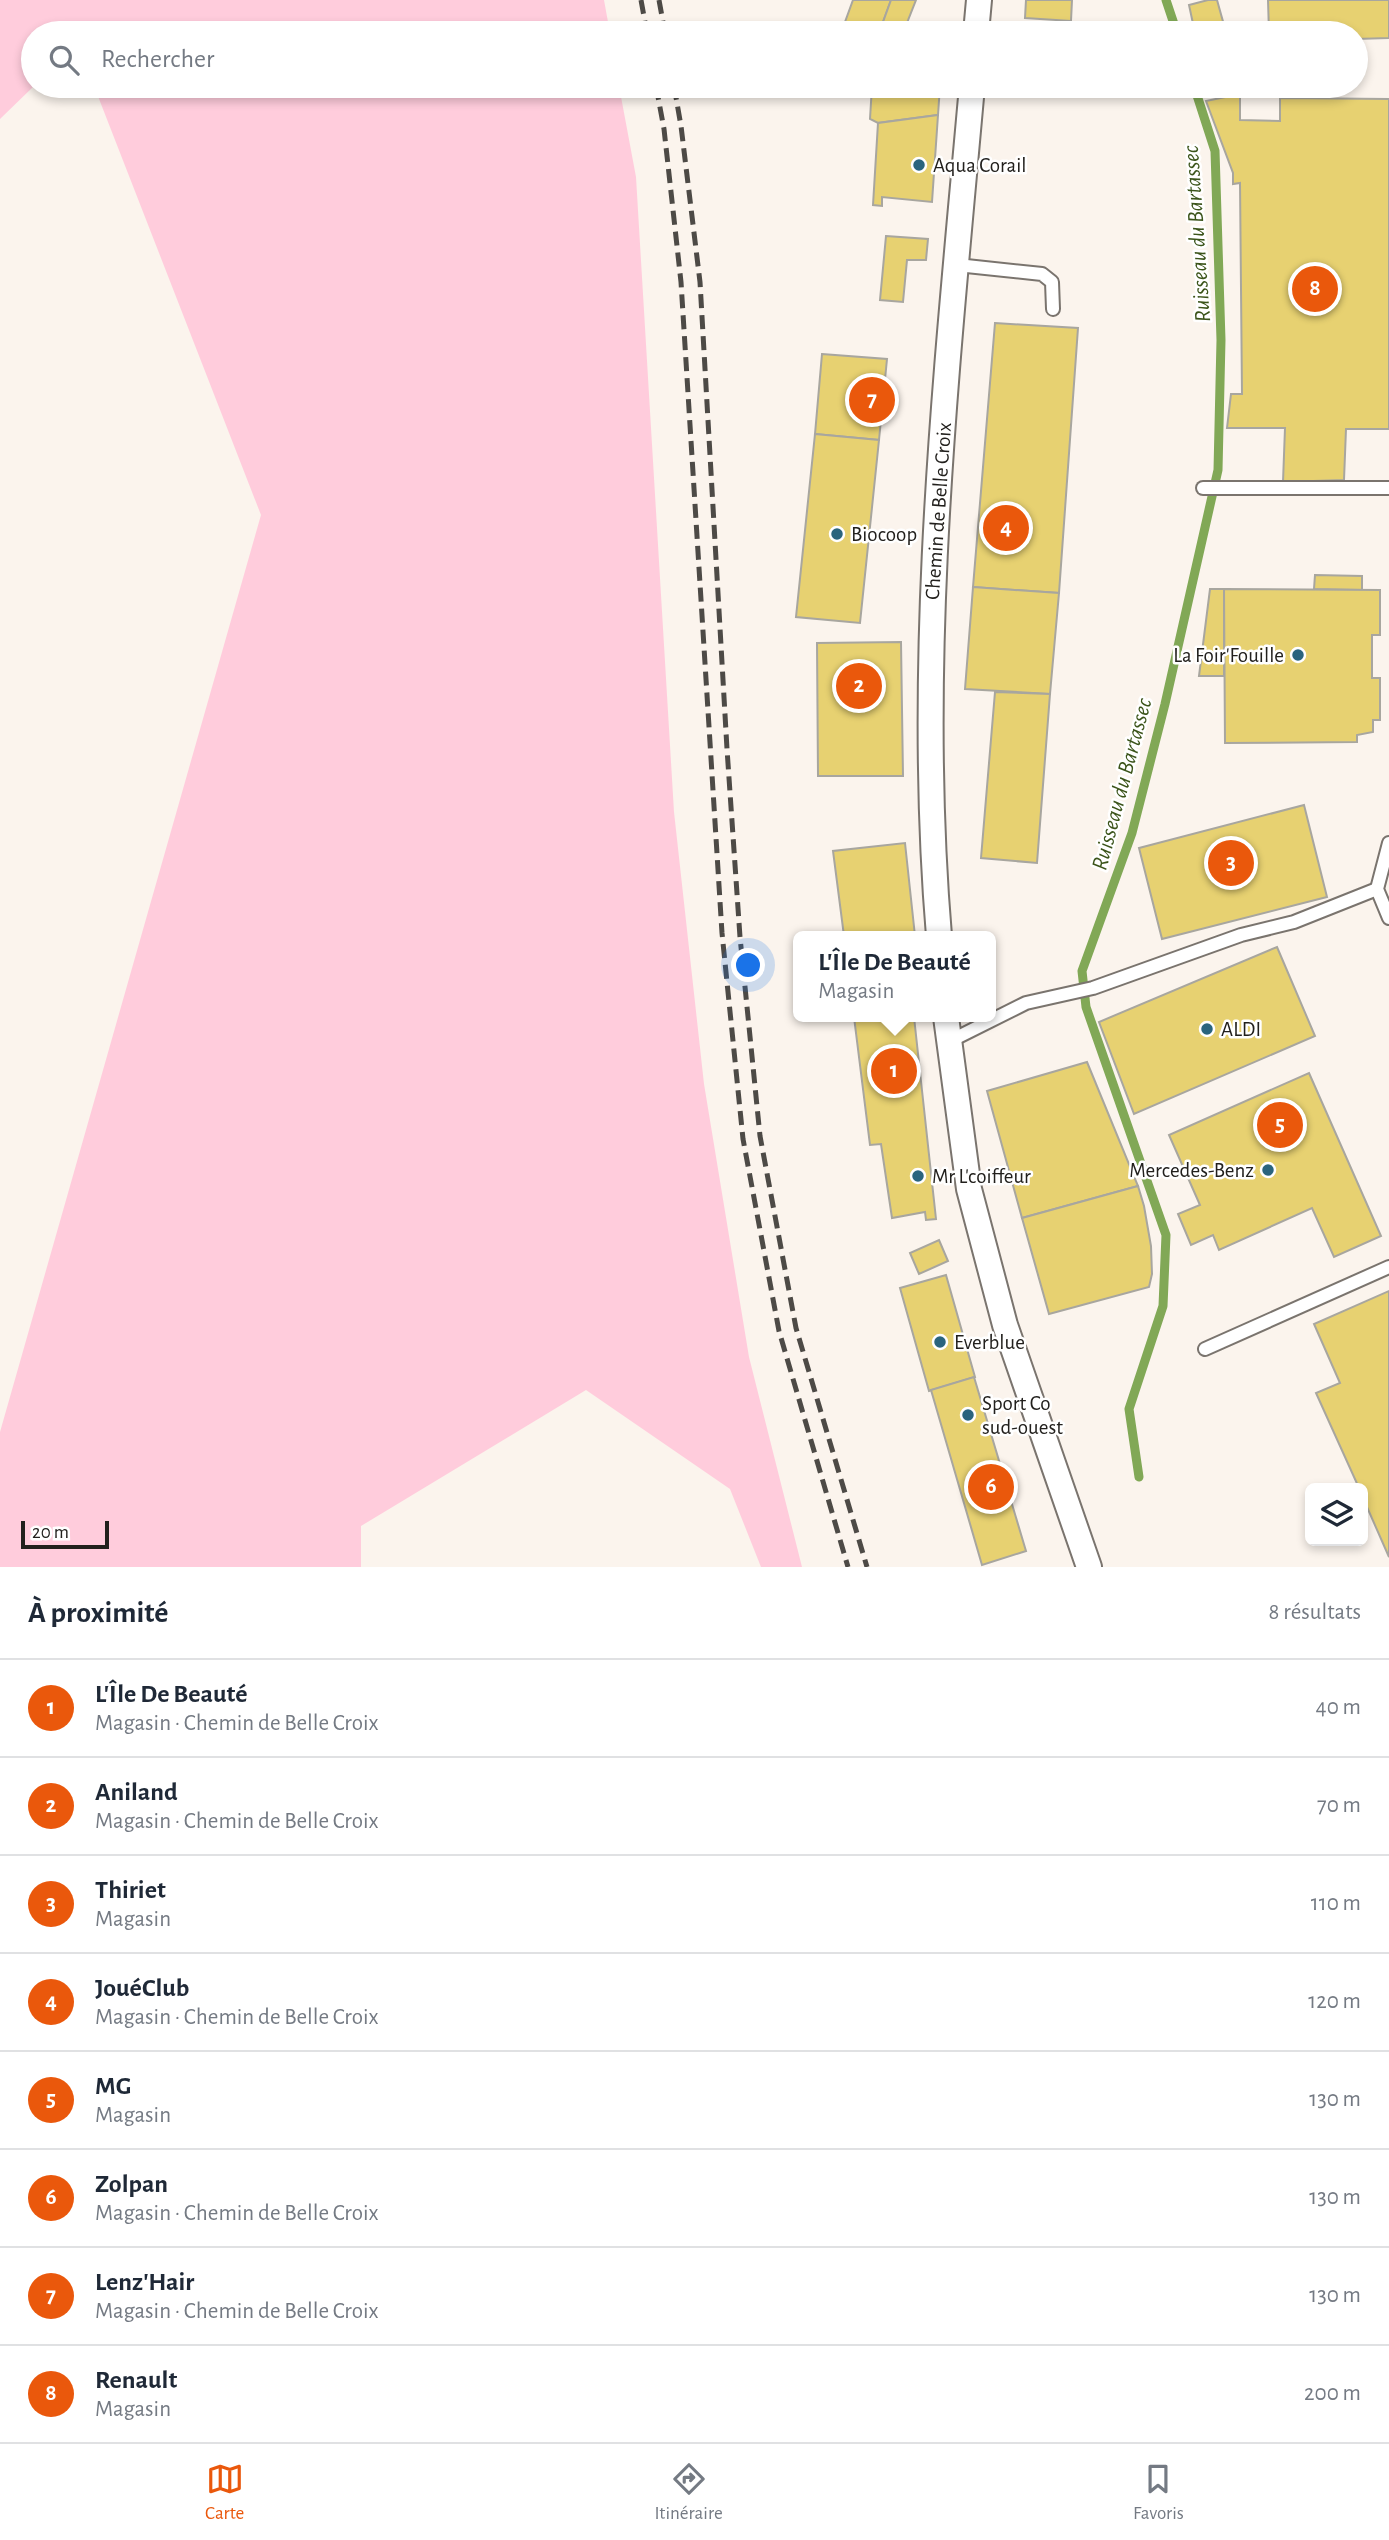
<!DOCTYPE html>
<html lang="fr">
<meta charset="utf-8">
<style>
:root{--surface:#fff;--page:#f2f2f3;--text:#1f2937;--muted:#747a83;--line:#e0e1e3;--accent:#ea580c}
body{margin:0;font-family:"Alegreya Sans",sans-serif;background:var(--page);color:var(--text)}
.controls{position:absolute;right:21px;bottom:21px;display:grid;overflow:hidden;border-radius:10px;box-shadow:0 4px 10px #0003}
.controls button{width:63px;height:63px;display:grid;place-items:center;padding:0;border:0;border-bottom:2px solid var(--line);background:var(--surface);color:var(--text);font:35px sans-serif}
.scale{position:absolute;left:21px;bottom:18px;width:88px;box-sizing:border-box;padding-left:7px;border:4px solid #22201d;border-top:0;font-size:19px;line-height:24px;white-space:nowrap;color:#22201d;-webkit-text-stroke:5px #fff;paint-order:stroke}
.you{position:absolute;left:749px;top:966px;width:24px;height:24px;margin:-18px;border:5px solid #fff;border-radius:50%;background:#1a73e8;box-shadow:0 0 0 10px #1a73e833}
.badge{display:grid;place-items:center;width:46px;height:46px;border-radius:50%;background:var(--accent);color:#fff;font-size:23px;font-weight:700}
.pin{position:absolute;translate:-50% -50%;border:4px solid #fff;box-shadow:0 2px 7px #0006}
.popup{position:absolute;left:793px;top:931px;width:203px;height:91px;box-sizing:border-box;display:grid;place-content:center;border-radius:10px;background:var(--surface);filter:drop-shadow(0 2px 5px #0005);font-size:23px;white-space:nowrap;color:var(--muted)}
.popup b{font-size:26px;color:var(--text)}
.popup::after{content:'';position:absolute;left:50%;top:100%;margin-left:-14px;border:14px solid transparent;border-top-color:var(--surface)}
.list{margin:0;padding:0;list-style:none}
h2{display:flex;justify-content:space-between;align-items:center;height:91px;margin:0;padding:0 28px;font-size:30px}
h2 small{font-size:23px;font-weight:400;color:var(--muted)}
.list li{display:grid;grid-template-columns:46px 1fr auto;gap:21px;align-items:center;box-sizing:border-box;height:98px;padding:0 28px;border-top:2px solid var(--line)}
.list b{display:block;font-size:26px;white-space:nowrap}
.list p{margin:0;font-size:23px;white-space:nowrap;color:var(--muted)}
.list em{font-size:23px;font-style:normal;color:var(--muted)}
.icon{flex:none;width:38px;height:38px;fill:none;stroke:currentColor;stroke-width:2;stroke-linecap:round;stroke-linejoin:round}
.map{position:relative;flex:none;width:1389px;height:1567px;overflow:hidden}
.search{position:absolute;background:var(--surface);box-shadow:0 4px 10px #0003;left:21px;right:21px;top:21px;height:77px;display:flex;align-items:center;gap:18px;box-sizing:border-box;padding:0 24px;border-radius:38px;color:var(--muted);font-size:26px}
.sheet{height:875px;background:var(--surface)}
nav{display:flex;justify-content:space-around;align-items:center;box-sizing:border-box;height:98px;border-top:2px solid var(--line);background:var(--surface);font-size:19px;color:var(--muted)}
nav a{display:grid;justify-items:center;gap:4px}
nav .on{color:var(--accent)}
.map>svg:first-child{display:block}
.green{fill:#ffccdc}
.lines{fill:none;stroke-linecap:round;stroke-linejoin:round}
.stream{stroke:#81a856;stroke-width:9}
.building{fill:#e7d171;stroke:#a8a69f;stroke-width:2}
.service-casing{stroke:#7a746e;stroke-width:16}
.minor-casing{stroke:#7a746e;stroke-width:28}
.service{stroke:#fff;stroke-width:12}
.minor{stroke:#fff;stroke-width:24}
.rail{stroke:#4d4a46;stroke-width:5;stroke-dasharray:14 7;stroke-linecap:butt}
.poi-dot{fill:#2a647d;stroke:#fff;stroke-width:2.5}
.labels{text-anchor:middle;stroke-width:5;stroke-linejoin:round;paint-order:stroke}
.poi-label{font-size:21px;fill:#22201d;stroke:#fff;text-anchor:start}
.street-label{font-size:21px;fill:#22201d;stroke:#fff}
.water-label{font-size:23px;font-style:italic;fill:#3b541a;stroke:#fff}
</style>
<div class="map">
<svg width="1389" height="1567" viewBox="0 0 1389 1567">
<rect width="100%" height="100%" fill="#fbf4ed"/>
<!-- green -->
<g class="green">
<polygon points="0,0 604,0 610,33 33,33 34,86 0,119"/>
<polygon points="94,86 619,86 636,177 674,812 704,1084 749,1357 802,1567 761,1567 730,1489 586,1390 361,1526 361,1567 0,1567 0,1432 261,515"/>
</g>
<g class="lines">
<!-- stream -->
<g class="stream">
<polyline points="1166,0 1177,33"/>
<polyline points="1139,1477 1129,1409 1163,1306 1166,1235 1086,1007 1082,971 1132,833 1165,704 1218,470 1221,340 1215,151 1194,86"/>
</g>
</g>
<!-- building -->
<g class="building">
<polygon points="853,0 891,0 879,33 841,33"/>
<polygon points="891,0 916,0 903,33 879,33"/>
<polygon points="1026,0 1072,0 1071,21 1025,18"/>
<polygon points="1208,0 1217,0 1224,25 1230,24 1232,33 1195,33 1189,5"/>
<polygon points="1268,0 1389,0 1389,38 1356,39 1356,33 1269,33"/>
<polygon points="872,86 940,86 938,115 878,123 870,119"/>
<polygon points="1240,94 1240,120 1280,121 1280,98 1389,99 1389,429 1346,429 1344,480 1283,482 1285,428 1227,428 1231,394 1242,394 1240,183 1233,184 1233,173 1206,101"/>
<polygon points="938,115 932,202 882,197 882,206 873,205 878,123"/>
<polygon points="886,236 928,239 926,260 907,260 903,302 880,300"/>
<polygon points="995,323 1078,328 1059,593 973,587"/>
<polygon points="822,354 887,359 879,440 815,434"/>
<polygon points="815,434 879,440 860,623 796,617"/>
<polygon points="1315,575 1362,576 1362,590 1314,589"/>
<polygon points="973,587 1059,593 1050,694 965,689"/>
<polygon points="1210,589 1224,589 1224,676 1199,676"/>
<polygon points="1224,589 1380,590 1380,635 1372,635 1372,678 1380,678 1380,720 1373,720 1373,732 1357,735 1357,742 1225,743"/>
<polygon points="901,642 903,776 818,776 817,643"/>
<polygon points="995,692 1050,694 1037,863 981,858"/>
<polygon points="1304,805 1327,897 1162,939 1139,848"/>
<polygon points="905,843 915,936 844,936 833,851"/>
<polygon points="1277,947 1315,1036 1134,1114 1099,1022"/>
<polygon points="854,1017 914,1017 936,1219 926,1220 925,1212 892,1218 881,1144 870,1145"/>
<polygon points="1087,1062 1138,1186 1022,1218 987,1091"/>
<polygon points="1309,1073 1381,1236 1334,1257 1312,1208 1219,1250 1213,1235 1191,1245 1178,1214 1200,1205 1169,1135"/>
<polygon points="1138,1186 1144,1206 1151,1246 1152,1274 1149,1287 1049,1314 1022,1218"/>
<polygon points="939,1240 948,1261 919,1274 910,1253"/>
<polygon points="946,1275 975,1377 929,1391 900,1288"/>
<polygon points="1389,1291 1389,1557 1363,1498 1363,1488 1359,1488 1316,1393 1340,1383 1314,1324"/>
<polygon points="974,1377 1026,1551 982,1565 931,1390"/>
</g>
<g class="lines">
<defs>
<g id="service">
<polyline points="957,265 1042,274 1052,282 1053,309"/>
<polyline points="1203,488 1389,488"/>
<polyline points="1389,843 1377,889 1389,918"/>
<polyline points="950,1041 1026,1003 1093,988 1241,935 1294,922 1377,889"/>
<polyline points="1205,1349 1389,1267"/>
</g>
<g id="minor">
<polyline points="976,33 979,0"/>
<path d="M939,936C915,653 947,368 972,86"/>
<polyline points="946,1017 969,1189 1005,1325 1089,1567"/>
</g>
</defs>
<!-- service casing -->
<use href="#service" class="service-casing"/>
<!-- minor casing -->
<use href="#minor" class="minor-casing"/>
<!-- service -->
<use href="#service" class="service"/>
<!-- minor -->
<use href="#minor" class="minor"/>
<!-- rail -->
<g class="rail">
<polyline points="641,0 647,33"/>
<polyline points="659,0 665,33"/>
<polyline points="656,86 664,129 681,282 722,933 743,1139 779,1331 848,1567"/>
<polyline points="674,86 681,126 700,282 727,749 740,937 760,1136 796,1328 867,1567"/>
</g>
</g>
<!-- markers -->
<g class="poi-dot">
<circle cx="919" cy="165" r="7"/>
<circle cx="837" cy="534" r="7"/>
<circle cx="1298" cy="655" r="7"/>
<circle cx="1207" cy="1029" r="7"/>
<circle cx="1268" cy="1170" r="7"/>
<circle cx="918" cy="1176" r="7"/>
<circle cx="940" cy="1342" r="7"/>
<circle cx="968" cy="1415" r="7"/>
</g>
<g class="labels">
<!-- poi labels -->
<g class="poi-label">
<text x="933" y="172">Aqua Corail</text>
<text x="851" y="541">Biocoop</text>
<text x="1284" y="662" text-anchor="end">La Foir'Fouille</text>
<text x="1221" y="1036">ALDI</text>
<text x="1254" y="1177" text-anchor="end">Mercedes-Benz</text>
<text x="932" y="1183">Mr L'coiffeur</text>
<text x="954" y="1349">Everblue</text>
<text x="982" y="1410">Sport Co<tspan x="982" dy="24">sud-ouest</tspan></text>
</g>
<!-- street labels -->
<g class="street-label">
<text transform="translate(938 511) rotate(-86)" y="7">Chemin de Belle Croix</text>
</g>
<!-- water labels -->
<g class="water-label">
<text transform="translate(1196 234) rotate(-94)" y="8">Ruisseau du Bartassec</text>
<text transform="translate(1121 784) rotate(-75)" y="8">Ruisseau du Bartassec</text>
</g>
</g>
</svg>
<div class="controls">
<button><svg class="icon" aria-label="layers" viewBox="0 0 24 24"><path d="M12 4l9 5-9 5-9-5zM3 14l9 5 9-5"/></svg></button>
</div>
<div class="scale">20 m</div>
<div class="you"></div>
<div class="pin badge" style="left:894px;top:1071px">1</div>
<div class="popup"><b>L'Île De Beauté</b>Magasin</div>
<div class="pin badge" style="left:859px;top:686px">2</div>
<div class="pin badge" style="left:1231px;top:863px">3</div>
<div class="pin badge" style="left:1006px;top:528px">4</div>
<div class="pin badge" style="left:1280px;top:1125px">5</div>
<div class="pin badge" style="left:991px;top:1487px">6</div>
<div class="pin badge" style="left:872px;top:400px">7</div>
<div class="pin badge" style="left:1315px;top:289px">8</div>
<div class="search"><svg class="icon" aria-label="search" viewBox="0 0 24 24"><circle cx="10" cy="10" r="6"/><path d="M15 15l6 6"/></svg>Rechercher</div>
</div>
<section class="sheet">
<h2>À proximité<small>8 résultats</small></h2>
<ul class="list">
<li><span class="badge">1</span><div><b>L'Île De Beauté</b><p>Magasin · Chemin de Belle Croix</p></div><em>40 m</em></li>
<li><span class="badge">2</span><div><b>Aniland</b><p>Magasin · Chemin de Belle Croix</p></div><em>70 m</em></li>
<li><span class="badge">3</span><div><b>Thiriet</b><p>Magasin</p></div><em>110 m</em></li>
<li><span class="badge">4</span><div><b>JouéClub</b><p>Magasin · Chemin de Belle Croix</p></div><em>120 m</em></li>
<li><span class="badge">5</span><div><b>MG</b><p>Magasin</p></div><em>130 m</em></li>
<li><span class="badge">6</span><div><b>Zolpan</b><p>Magasin · Chemin de Belle Croix</p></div><em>130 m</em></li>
<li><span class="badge">7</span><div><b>Lenz'Hair</b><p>Magasin · Chemin de Belle Croix</p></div><em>130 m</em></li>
<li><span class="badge">8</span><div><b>Renault</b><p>Magasin</p></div><em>200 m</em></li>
</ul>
</section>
<nav>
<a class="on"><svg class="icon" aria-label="map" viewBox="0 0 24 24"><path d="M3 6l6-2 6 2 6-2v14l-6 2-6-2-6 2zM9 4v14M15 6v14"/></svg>Carte</a>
<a><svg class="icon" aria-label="directions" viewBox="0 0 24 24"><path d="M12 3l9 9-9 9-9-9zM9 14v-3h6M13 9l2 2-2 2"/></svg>Itinéraire</a>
<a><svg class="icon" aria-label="saved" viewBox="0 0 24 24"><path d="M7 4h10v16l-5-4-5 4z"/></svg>Favoris</a>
</nav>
